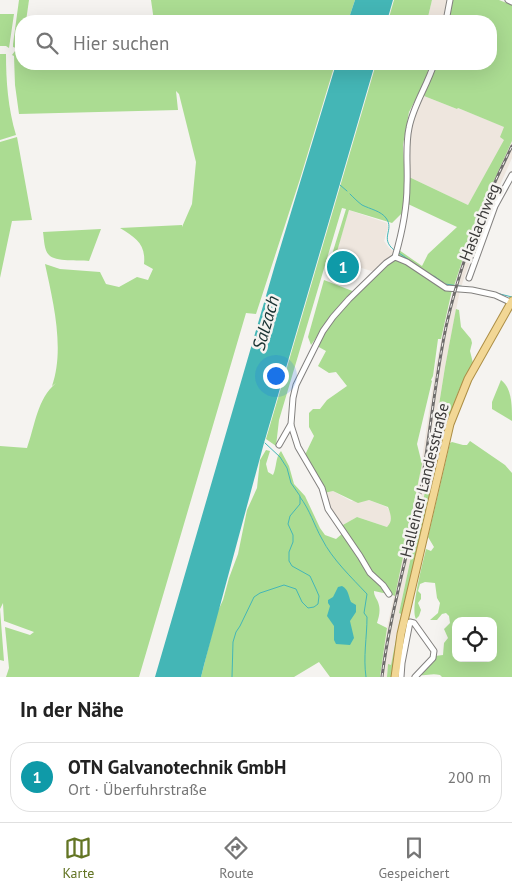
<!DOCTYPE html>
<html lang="de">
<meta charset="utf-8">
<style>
:root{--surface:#fff;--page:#f2f2f2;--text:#222;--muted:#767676;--line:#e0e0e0;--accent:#637524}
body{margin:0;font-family:"PT Sans",sans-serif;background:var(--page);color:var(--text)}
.controls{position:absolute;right:15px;bottom:15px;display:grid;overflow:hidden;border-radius:10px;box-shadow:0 5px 20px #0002}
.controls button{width:45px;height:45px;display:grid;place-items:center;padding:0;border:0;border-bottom:1px solid var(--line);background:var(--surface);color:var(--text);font:25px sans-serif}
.you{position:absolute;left:275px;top:375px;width:18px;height:18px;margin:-12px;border:4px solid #fff;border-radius:50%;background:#1a73e8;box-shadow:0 0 0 8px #1a73e833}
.badge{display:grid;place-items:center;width:32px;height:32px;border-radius:50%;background:var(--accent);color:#fff;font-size:16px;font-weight:700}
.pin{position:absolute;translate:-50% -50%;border:2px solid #fff;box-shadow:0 1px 5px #0006}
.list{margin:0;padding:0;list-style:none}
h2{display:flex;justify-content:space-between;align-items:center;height:65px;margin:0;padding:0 20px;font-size:21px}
h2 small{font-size:16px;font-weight:400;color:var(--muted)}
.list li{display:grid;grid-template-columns:32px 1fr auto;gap:15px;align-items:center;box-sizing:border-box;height:70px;margin:0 10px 10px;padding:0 10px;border:1px solid var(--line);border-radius:20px}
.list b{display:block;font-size:19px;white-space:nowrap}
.list p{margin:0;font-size:16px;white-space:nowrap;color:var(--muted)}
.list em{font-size:16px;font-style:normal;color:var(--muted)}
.icon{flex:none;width:28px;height:28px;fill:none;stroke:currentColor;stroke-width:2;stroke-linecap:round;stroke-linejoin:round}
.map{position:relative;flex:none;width:512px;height:677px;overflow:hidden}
.search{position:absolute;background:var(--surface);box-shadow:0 5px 20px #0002;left:15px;right:15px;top:15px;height:55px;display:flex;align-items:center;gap:12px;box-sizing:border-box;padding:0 18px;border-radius:20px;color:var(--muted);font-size:19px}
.sheet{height:145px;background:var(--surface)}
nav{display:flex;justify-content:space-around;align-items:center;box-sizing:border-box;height:70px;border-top:1px solid var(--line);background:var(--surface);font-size:14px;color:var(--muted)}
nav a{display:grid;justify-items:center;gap:2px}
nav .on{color:var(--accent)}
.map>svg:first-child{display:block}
.built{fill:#eee6de}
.green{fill:#abdc92;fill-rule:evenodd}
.water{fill:#44b6b6}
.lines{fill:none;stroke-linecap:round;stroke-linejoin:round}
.stream{stroke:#44b6b6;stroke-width:1}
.minor-casing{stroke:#83817f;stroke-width:7}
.major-casing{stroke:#ac8e46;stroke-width:9}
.minor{stroke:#fff;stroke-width:5}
.major{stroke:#f2d795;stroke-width:7}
.rail-casing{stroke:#6f6d6c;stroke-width:3}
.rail{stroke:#f5f3f0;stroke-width:1;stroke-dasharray:4;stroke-linecap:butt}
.labels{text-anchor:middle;stroke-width:5;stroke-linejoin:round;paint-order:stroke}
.street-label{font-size:16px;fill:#3a3938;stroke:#f5f3f0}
.water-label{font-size:18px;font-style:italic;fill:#183131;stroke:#f5f3f0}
</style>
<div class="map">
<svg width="512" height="677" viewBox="0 0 512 677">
<rect width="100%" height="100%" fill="#f5f3f0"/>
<!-- built -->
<g class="built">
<polygon points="432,0 448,0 444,21 427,21"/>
<polygon points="424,96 457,109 458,108 505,127 505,140 468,205 409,177 409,141 413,120"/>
<polygon points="512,141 512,158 482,226 460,290 445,367 426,487 399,613 401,614 391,666 388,664 387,677 380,677 387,628 418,486 436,364 448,310 468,242 495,176"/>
<polygon points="349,210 387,223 388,228 384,241 389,248 395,252 375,272 334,260"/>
<polygon points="333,491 351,501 369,500 387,507 392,515 390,524 387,527 357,517 341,526 329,508 324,493"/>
</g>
<!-- green -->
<g class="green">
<polygon points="19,0 29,0 26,21 21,21 21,46 16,48 13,47 13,44"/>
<polygon points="151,0 355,0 348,21 154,21"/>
<polygon points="394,0 432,0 427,21 388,21"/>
<path d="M453,0H499L512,5V141L475,222L454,286C445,285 440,279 431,277L398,255L399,250L422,266L428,254L457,227L408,204L409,177L468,205L504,140L500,137L504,127L458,108L457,109L424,96L436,64H491V21H449Z"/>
<polygon points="0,14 14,14 9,48 6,46 0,46"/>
<path d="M15,51L17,53H21V64H335L300,179L256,314L246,313L139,677H6L9,668L5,627L30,635L34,632L4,621L3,603L0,609L4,661L0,660V446L27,448C35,426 37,399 56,383L52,386C65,349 53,301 45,264L60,269L100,272L106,284L119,287L137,277L148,280L153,269L144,264C146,244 136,238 120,228L182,225V227L192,204L196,162L179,94L176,91L178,110L19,114L15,85L14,56L12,55Z"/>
<path d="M0,54H6C6,81 8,108 16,135L0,140Z"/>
<polygon points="376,64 430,64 425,81 409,112 403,145 405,185 402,213 392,223 349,210 334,262 330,261 346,209 342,208 279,420 276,446 266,439"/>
<polygon points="17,137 32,220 12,221 0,278 0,142"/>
<path d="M101,229L89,261C79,260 55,262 49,255C44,251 44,238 43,232Z"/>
<path d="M394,260H401L452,290L441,339H438L433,376L431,380L432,381L417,444L422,464L395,596L390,594L371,573L341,526L357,517L387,527C393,521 391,515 388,507L369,500L358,503L333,491L324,493L305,455L314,436L309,427V413L313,409H320L327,400L347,386L336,372L329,373L318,366L326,351L317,346L326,329L345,304Z"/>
<polygon points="324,280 355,292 333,314 311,345 308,337"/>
<polygon points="456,309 459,310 461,327 471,339 472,343 470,351 473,363 459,390 448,422 398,633 392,677 387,677 388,664 391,665 401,614 399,613 426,487 445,367"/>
<path d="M501,380C512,388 512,406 512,421L492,409V402Z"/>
<path d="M470,441L505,465L512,473V677H442L440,675C431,673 427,676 420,675L435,656L443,655L444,643L448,638L444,629L450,623L449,616L446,613L442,614L437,620H430L438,613L440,603L437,598L435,583L425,582L420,584L418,591L421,594V599L418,603L421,610L419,616L416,619C410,610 423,562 426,549L431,551L434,547L428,537L450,443L452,442L463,445H467ZM456,621H493V658H456Z"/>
<path d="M266,450L270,451L266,464L268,472L273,475C277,467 275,458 281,451L289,466L294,484L305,496L320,528L325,535L336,539L343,533L388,594L374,591C374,596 376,597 378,602C381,610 379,616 377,623L387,628L380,677H330L319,662L294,677H201L217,613L223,600L229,578L238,554L247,510L257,488L260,460Z"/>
</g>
<!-- water -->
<g class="water">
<polygon points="355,0 393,0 387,21 348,21"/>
<polygon points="336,64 375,64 264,443 204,665 201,677 155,677 275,265"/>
<path d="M342,586C349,590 348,595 351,602L356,605V612L350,621L354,638L350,645L336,644L334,640V626L327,616L330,606L328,603V600L333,597L338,587Z"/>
</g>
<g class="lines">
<!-- stream -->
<g class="stream">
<polyline points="340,185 347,191"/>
<path d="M350,194C354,198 358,202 362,205C370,209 381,211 386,218C395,230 379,238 394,250"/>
<polyline points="399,253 431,275"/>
<polyline points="434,276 445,284 480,289"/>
<polyline points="496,293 512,297"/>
<path d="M300,497C310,510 314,525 322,539C332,559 352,578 367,594L364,613L367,617C367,637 363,657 366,677"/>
<polyline points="232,677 233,642 236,632 240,626 254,597 260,593 284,585 296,589 302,602 308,608 314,607 318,604 319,596 316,589 310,576 292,566 289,561 289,552 293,542 293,535 288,524 290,516 300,504 300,496 291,483 287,468 280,457 265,443"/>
</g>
<defs>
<g id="minor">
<polyline points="508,0 512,2"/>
<polyline points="446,21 450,0"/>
<path d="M395,257C402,233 407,210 407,185C408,166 405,147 409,128C413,106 427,86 434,64"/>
<polyline points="395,257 407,262 446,288 472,290 495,295 512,303"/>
<polyline points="469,278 495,206 512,175"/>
<polyline points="291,425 298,447 322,488 328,509 360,556 370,573 383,585 389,594"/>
<polyline points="279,445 291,424 293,398 296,385 323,331 333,317 349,299 386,263 395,257"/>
<polyline points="401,677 402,663 410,622 414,623 434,651 433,658 415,677"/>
</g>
<polyline id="major" points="395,677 401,634 450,424 468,379 512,301"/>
</defs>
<!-- minor casing -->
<use href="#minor" class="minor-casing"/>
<!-- major casing -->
<use href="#major" class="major-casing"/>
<!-- minor -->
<use href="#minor" class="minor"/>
<!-- major -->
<use href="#major" class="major"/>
<defs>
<path id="rail" d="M382,677C390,613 409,551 421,488C430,434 435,380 446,327C460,264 483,204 512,146"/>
</defs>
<!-- rail casing -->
<use href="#rail" class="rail-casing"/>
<!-- rail -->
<use href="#rail" class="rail"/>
</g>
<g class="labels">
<!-- street labels -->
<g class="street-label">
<text transform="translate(479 222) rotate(-68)" y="6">Haslachweg</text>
<text transform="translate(424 480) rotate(-76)" y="6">Halleiner Landesstraße</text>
</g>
<!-- water labels -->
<g class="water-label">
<text transform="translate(266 323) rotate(-74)" y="6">Salzach</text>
</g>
</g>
</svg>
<div class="controls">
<button><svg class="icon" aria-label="locate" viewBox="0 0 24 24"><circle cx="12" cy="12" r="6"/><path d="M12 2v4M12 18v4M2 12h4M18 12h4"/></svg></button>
</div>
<div class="you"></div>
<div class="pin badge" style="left:343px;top:267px;background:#0f9aa8">1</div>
<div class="search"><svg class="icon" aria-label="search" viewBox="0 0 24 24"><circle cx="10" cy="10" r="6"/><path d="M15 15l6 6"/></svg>Hier suchen</div>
</div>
<section class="sheet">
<h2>In der Nähe<small></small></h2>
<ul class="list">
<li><span class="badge" style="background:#0f9aa8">1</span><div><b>OTN Galvanotechnik GmbH</b><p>Ort · Überfuhrstraße</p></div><em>200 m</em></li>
</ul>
</section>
<nav>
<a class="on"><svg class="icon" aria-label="map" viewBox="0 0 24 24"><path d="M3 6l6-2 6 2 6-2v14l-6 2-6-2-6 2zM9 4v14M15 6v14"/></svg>Karte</a>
<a><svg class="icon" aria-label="directions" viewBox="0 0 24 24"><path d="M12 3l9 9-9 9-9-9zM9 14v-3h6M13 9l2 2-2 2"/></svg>Route</a>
<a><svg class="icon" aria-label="saved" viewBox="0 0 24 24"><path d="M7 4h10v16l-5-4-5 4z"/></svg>Gespeichert</a>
</nav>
